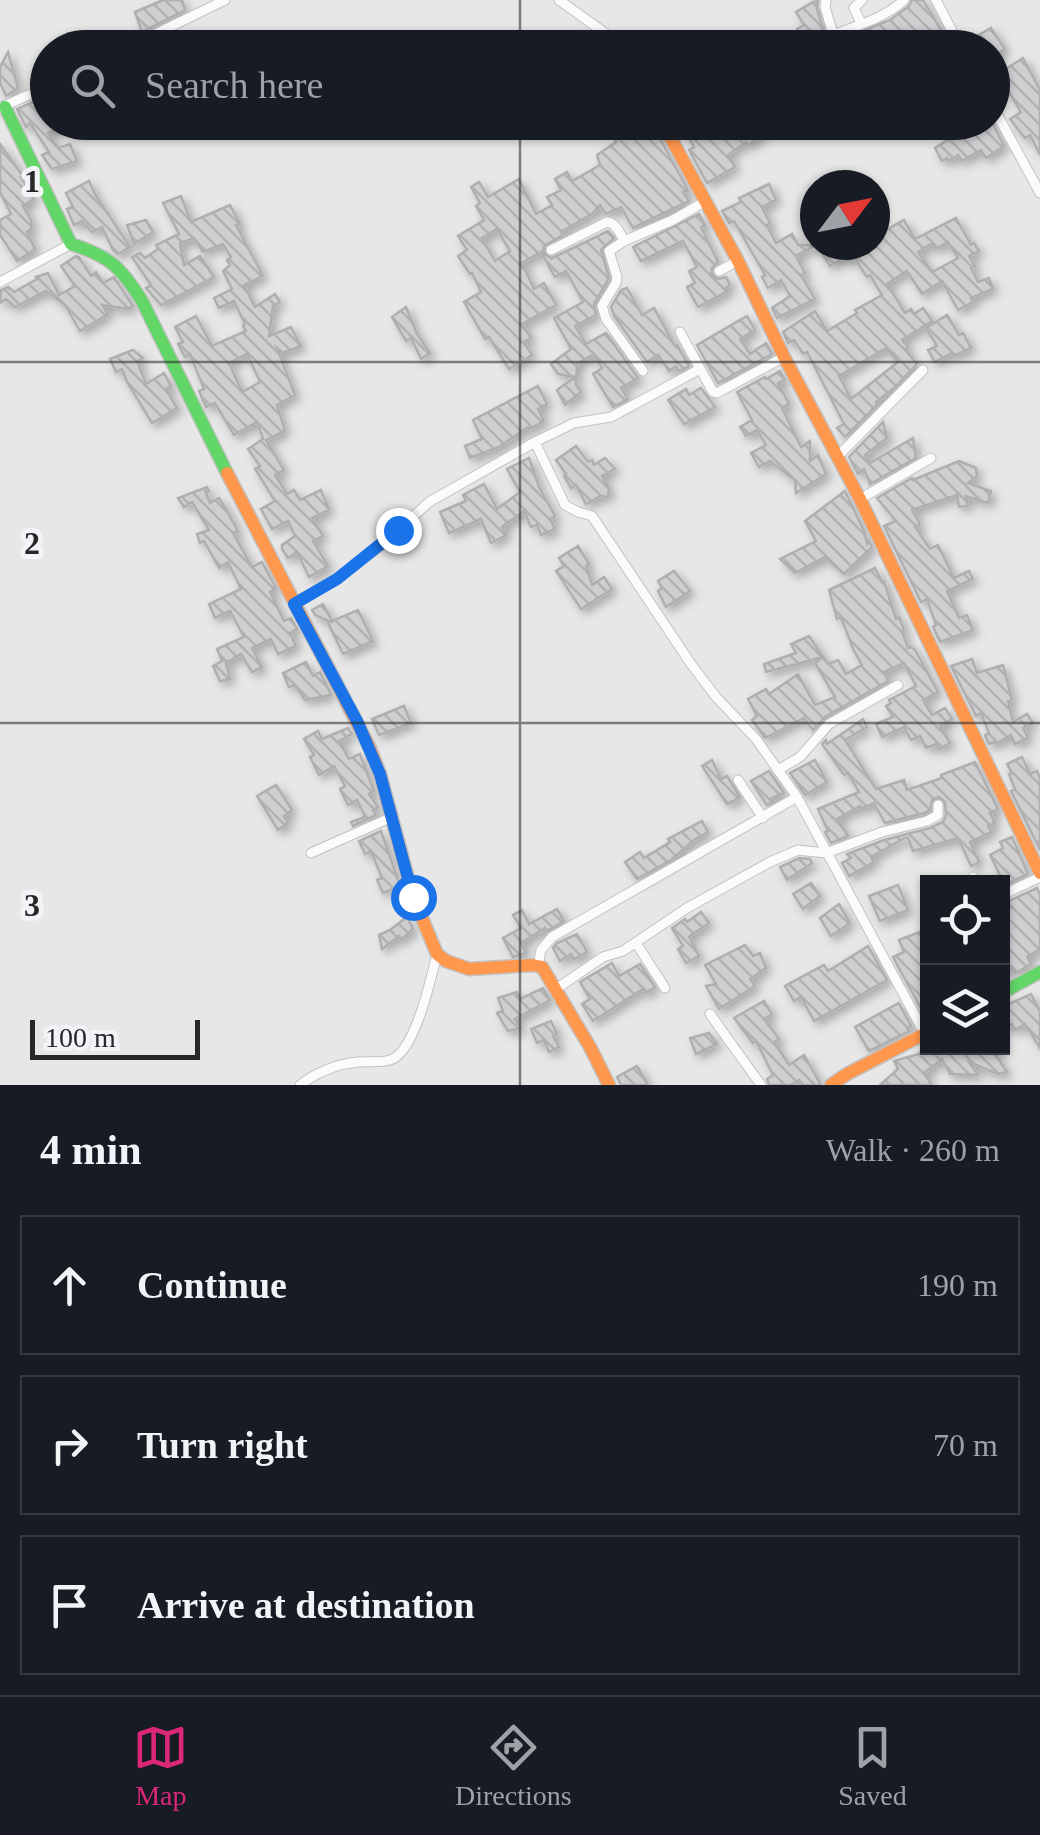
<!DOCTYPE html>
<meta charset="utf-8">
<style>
:root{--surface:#171b24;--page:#20242c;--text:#f1f3f6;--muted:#9ea1a6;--line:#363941;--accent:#db2777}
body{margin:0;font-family:Georgia,serif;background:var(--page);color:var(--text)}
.controls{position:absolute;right:30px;bottom:30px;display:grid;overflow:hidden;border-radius:0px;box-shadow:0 2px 8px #0004}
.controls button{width:90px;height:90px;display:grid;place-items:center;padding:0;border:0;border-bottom:2px solid var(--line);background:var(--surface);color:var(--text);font:50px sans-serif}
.compass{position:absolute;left:800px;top:170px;width:90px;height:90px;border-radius:50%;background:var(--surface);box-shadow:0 2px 8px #0004;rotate:58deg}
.scale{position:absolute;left:30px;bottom:25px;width:170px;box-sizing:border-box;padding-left:10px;border:5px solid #272728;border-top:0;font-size:28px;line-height:35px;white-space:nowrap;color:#272728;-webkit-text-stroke:8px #f3f4f7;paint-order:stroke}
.stop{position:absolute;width:30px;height:30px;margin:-22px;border:8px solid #1a73e8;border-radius:50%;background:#fff}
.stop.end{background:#1a73e8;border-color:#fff;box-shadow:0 2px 10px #0008}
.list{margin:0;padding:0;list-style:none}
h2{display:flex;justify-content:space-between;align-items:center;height:130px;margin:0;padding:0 40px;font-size:42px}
h2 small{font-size:32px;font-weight:400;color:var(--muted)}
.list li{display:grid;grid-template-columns:65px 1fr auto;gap:30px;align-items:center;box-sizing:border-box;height:140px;margin:0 20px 20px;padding:0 20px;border:2px solid var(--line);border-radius:0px}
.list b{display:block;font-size:38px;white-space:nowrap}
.list em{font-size:32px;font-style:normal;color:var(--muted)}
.icon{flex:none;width:55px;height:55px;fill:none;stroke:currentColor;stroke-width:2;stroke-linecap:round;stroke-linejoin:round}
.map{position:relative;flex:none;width:1040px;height:1085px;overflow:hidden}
.search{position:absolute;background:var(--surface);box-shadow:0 2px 8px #0004;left:30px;right:30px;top:30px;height:110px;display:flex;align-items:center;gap:25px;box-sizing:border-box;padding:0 35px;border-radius:55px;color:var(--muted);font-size:38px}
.sheet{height:610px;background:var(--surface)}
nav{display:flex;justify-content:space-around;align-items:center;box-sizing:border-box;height:140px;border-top:2px solid var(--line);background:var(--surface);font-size:28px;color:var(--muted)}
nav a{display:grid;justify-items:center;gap:5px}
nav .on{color:var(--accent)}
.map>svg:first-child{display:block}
.building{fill:url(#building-back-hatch);stroke:#afafb0;stroke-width:2.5;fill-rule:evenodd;filter:url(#shadow)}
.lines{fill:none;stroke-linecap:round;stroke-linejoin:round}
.street-casing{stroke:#c2c2c3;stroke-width:11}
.fast-casing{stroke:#c2c2c3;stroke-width:15}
.slow-casing{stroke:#c2c2c3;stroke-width:15}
.street{stroke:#fbfbfc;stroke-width:9}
.fast{stroke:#63d668;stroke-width:12}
.slow{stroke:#ff974d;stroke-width:12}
.route{stroke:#1a73e8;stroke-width:12}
.grid{fill:none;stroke:#272728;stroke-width:2.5;stroke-opacity:0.55}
.grid-label{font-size:32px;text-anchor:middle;font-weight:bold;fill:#272728;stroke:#f3f4f7;stroke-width:10;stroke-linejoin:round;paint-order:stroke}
</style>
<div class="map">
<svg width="1040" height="1085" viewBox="0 0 1040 1085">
<defs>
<pattern id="building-back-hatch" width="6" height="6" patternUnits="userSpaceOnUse" patternTransform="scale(2.5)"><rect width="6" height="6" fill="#cfcfd1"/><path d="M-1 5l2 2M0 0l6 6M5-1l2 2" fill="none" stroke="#b2b2b3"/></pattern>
<filter id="shadow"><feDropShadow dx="4.5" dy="4.5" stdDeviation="5" flood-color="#0004"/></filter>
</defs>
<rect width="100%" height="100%" fill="#e7e7e8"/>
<!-- building -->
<g class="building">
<polygon points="163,0 182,0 185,10 142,32 135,12"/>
<polygon points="912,0 923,0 952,48 927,48 925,44 917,47 911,35 893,44 895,48 830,48 828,45 890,20 909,6"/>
<polygon points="818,1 817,9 823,30 806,44 797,29 804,25 796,12 813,2"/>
<polygon points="991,28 1005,49 992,57 992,48 978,48 972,39"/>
<polygon points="8,52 18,88 6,96 0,83 0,67"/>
<polygon points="1023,58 1040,90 1040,155 1030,135 1025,138 1010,119 1021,112 998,74"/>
<polygon points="48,95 48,122 68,122 48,133 58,148 70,144 77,161 52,169 42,155 49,152 30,123 26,127 17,109"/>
<polygon points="688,122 746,122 761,136 748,145 746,142 728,155 735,167 707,183 689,150 694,147 682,126"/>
<polygon points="958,122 992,122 1004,146 986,158 981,150 962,161 958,155 949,161 947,158 942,161 935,148 957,134 952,128"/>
<path d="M637,125L643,135L654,128L688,190L683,192L689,201L633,228L621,207L606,214L600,205L592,214L561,232L563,235L544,246L543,253L551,258L550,259L608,231L611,234L614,238L601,250L609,278L594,304L596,315L575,326L586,344L606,333L638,378L621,388L628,399L613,407L593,374L602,368L594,354L577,364L576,385L581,392L565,405L557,390L575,377L558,374L551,364L571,349L554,318L583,302L566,271L555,277L541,252L522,263L534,289L544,283L556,305L522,324L531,338L524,342L532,355L509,369L489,337L485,339L464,302L481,292L472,273L470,274L458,256L467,250L458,236L484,220L476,206L480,203L471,187L479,182L488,197L519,179L536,214L552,205L547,197L561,190L555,179L567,172L572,181L600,165L597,155L616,142L614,139ZM497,229L510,251L495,261L482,238Z"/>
<polygon points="0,144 23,176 21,177 34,199 23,206 32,222 31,223 32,228 27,232 35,249 17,261 0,235 0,220 11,214 0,192"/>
<polygon points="89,181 96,196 130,247 118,254 113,250 102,227 92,232 82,221 74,225 67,209 73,207 66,193"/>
<polygon points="769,184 776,200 762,207 770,223 767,225 776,243 792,234 798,245 816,245 796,256 805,273 801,275 815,299 777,318 772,308 790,296 781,280 768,288 762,277 765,275 734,221 729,223 722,211 741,202 739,198"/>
<path d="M181,196L191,222L230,205L240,224L236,225L263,276L244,285L255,307L275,294L280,302L273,306L269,336L291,327L301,346L283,353L277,348L295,395L277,405L285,431L266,440L284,470L275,475L287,494L294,490L300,500L321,490L329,510L312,518L323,536L313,541L328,566L309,577L297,552L288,558L282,549V545L295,536L288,521L272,529L261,509L275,501L255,469L260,466L248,449L263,439L257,422L234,435L215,403L206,407L199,391L204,389L190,354L185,357L178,344L183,342L175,327L196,316L212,346L246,331L243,326L245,324L234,301L219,308L214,298L232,289L223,271L230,265L227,260L231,257L223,244L203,252L194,238L180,243L184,265L200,256L214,277L161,305L146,288L151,285L132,257L140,253L145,258L158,249L156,245L179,234L163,203ZM247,354L260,382L242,392L229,363Z"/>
<polygon points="699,214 705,225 701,227 718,262 712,268 711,274 718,279 726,277 730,285 726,288 728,291 698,307 687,287 695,283 689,271 697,267 683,241 641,261 633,247"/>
<path d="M956,218L971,245L974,243L979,251L969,256L975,266L971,268L978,282L989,278L993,289L971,298L973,302L958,310L942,281L922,294L907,271L887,284L905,313L911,309L914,314L923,308L932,321L902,340L908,347L905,349L917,364L894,388L876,402L877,405L845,437L837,428L844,424L807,352L803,354L794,340L788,343L783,332L815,311L827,331L857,313L855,310L882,295L870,275L867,277L854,257L846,262L843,258L830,266L817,245H845L847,250L855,245H875V236L904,220L915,239ZM948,242L958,258L932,272L918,252L932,243L936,249ZM886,348L898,362L851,399L839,376Z"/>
<polygon points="146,220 153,232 134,244 127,225"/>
<polygon points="76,256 79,257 91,276 96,272 103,283 114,277 133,306 128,309 102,305 108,314 80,331 65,305 46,291 15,307 6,299 0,303 1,290 8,287 14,292 37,279 36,277 48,273 59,295 75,286 61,266"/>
<polygon points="627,288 642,315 654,308 675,346 677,345 689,366 679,371 676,366 669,371 658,355 647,362 614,316 611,307 621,290"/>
<polygon points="406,307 417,334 430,353 421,359 411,338 406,341 392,317"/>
<polygon points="947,315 959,335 963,333 971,348 954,356 952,353 935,362 928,350 937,346 926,328"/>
<polygon points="747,316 755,330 740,339 750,354 766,343 772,354 718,383 697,345"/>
<polygon points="133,350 143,358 137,361 146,384 164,373 171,386 166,389 177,408 152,423 127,382 122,369 116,372 110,359"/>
<polygon points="780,371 785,380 778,383 789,404 782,408 801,447 810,441 810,461 818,455 826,474 796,493 795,480 770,461 759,467 751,453 766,445 757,430 746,436 740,427 752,420 737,392 765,377 766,379"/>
<polygon points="538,386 547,404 538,409 544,421 529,429 528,427 499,447 470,458 465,446 482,439 473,420"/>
<polygon points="701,388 715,407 684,424 668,400 686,389 689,395"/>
<polygon points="883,422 887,438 865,455 870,463 913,438 916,458 870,484 864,469 858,474 849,457"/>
<polygon points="576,446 588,462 592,460 594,465 605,458 615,469 602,476 609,488 608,497 601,496 586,504 576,485 571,488 564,476 566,474 556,460"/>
<polygon points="529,458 539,487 555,516 550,519 555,529 541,535 537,525 531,527 524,511 502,527 506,535 491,543 481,519 449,533 440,512 466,501 463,495 484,484 497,509 520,492 507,469"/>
<polygon points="959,461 976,468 977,476 968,483 991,491 988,503 966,496 968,506 959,507 957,495 912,510 920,524 915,527 930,549 938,545 954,578 969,571 973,579 947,591 959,618 967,615 973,630 940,642 933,627 936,625 927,599 921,602 884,526 896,521 877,498 912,478 913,480"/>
<polygon points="207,487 209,491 206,493 210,503 219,498 227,511 238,531 233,533 252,567 262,562 276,588 270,592 284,621 291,618 297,629 290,633 296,646 278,654 271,639 252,648 262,667 252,672 241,654 226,663 230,679 220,681 213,666 222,661 217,649 244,637 230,611 215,618 209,604 241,589 228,562 219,568 204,541 200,543 197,534 209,530 192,502 184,507 178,498"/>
<polygon points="845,491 864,531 867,544 869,541 872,547 844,574 825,557 795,573 780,559 816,541 805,521"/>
<polygon points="578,546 589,564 586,566 592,585 604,577 612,589 581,609 556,571 564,566 559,558"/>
<polygon points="875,568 882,582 884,581 896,619 899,617 904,630 902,631 908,648 911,647 915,650 938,692 923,700 932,715 945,708 952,719 940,726 950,743 939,749 936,744 926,748 920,736 911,740 904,727 882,737 876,724 893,717 886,706 891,703 889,700 916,686 904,663 884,672 888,681 825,717 813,730 804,718 765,738 752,720 757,716 748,699 766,689 769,694 798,674 815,705 835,697 815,663 823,657 828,664 838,660 846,674 862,665 853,649 841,617 837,619 829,590"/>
<polygon points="674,571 690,591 666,607 658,591 662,588 658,581"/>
<polygon points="323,604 332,621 358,610 373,641 343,654 328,623 331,622 315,615 312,610"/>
<polygon points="809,636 823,657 766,672 764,664 796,653 791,644"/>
<polygon points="972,659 977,673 1003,665 1012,700 1008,701 1013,722 1027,714 1033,723 1023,728 1028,738 1015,744 1011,735 996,744 994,742 989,744 985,735 989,733 981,713 976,716 951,666"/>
<polygon points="306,662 313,676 320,672 331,695 305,700 295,685 289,687 283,673"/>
<polygon points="404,706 411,723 379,735 372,719"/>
<polygon points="863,719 867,727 845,740 876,789 904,780 907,790 942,778 941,775 975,762 998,809 990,813 995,823 988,826 991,832 970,842 979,862 971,866 958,838 913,851 908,838 905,838 871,857 874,862 849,876 842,863 851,858 847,854 884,840 930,828 943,822 946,815 945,802 939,797 932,800 930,810 924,813 885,823 874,803 861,809 860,806 837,819 848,836 831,843 825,832 828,831 818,809 859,792 848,773 844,775 822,744 826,740 827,744"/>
<polygon points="348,728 352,734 339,741 349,759 360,754 374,791 369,794 378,807 373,810 376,815 353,826 351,822 365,817 357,800 348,805 340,789 345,786 334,766 319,775 310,757 314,755 304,739 318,731 322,739"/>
<polygon points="1022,757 1030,774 1037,771 1040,778 1040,850 1011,791 1015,789 1009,774 1012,773 1007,764"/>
<polygon points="712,760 721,779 727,776 740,797 727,804 702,766"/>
<polygon points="815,760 827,782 805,795 790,773"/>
<polygon points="769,771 784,793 772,798 774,801 767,805 751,781"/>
<polygon points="276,785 292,810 284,816 288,823 278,830 257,796"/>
<polygon points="702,821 708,832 694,840 671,860 637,879 625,862 640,852 644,858 670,842 668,839"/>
<polygon points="381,831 400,886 383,893 377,880 382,878 371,851 365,854 359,841"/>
<polygon points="1012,837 1028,874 1002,886 1002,882 983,882 1000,875 990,855 1003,848 1000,842"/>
<polygon points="799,858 810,859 812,863 787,880 780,867"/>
<polygon points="811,883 820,896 803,909 793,894"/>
<polygon points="898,885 908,910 880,921 869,896"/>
<polygon points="1037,888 1040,895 1040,949 1027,957 1031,964 1016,973 1013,968 1002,973 1002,913 1011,908 1009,901"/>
<polygon points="839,904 850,923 831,936 820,918"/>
<polygon points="557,909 564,921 547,931 545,928 521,943 526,953 513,957 503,938 521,928 513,915 522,910 529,924"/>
<polygon points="701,912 709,923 689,937 699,956 686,963 678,949 683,946 672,928 685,919 687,922"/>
<polygon points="407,917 413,929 401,940 399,936 382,949 379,935 390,930"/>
<polygon points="922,931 928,945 926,1018 893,957 904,952 899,940"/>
<polygon points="577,934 587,952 574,959 571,954 560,961 553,948 557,943"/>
<polygon points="745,945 753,956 760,953 766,968 750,979 755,986 719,1009 706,986 716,984 705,965"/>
<polygon points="868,946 887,980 814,1021 801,997 794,1001 785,986 824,965 828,971"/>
<polygon points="612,963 619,976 640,964 655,987 645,993 643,989 593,1021 582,1004 590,999 580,982"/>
<polygon points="543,988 550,1000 515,1019 521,1028 508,1031 497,1013 503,1011 498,998 517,992 520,999"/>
<polygon points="1031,994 1040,1011 1040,1048 1025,1024 1015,1030 1012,1024 1002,1028 1002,1007"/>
<polygon points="764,1001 772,1014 764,1019 779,1039 774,1042 789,1065 804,1055 821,1085 803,1085 799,1080 791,1085 769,1085 767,1079 773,1075 756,1041 753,1043 734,1018"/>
<polygon points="899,1003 911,1026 907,1028 909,1031 869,1051 855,1027"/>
<polygon points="551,1021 557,1034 553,1036 559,1047 549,1052 544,1040 537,1043 531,1029"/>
<polygon points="709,1033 717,1044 696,1054 690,1038"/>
<polygon points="928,1045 928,1048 932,1048 936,1052 941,1048 991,1048 1007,1072 998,1074 969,1062 978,1075 950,1074 942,1059 924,1073 932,1085 880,1085 898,1069 894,1061 919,1054"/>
<polygon points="637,1066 648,1085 621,1085 617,1077"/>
</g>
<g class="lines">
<defs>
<g id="street">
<polyline points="559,0 605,33 615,48"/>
<polyline points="826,0 825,7 833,34"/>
<polyline points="936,0 961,48"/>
<polyline points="861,23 854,8 862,0"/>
<path d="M822,39C849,28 883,20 904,0"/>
<polyline points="127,48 225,0"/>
<polyline points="992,105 1040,193"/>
<polyline points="0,108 48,86"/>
<polyline points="624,241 609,251 617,277 616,283 602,306 606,319 643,371"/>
<path d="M551,250L607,222C616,223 620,233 624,241L673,220L704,202"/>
<polyline points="719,271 738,261"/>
<polyline points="0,282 71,244"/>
<polyline points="680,332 713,392 717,393 784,357"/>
<polyline points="535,442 565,505 578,512 592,516 691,664 716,697 756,739 797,797 925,1034"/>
<polyline points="838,456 923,370"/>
<polyline points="860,499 931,458"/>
<polyline points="294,603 337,579 383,544 429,502 535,442 574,423 611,417 700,369"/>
<polyline points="778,770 800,757 829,724 898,685"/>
<polyline points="738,780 763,818"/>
<polyline points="311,853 392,817"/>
<polyline points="973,877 975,882"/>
<polyline points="1002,895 1040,877"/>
<polyline points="636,943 665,988"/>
<polyline points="538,966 541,950 552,937 797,797"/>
<polyline points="556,989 603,957 623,951 687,908 770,862 798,850 826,853 882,832 927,821 938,815 938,805"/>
<polyline points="710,1014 761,1085"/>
<path d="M300,1085C317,1072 337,1064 358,1062C369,1061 380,1063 390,1060C415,1053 431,978 437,954"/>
</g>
<g id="fast">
<path d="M5,107L71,244C109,256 121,267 142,301L227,473"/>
<polyline points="1002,993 1040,972"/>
</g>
<g id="slow">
<polyline points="662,122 738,261 784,357 860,499 1040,873"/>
<polyline points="227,473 369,746 380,774 413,897 437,954 446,961 469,969 533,965 542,967 590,1047 609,1085"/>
<polyline points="831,1085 847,1074 928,1032"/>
</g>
</defs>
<!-- street casing -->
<use href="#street" class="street-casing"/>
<!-- fast casing -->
<use href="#fast" class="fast-casing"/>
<!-- slow casing -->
<use href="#slow" class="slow-casing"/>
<!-- street -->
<use href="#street" class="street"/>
<!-- fast -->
<use href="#fast" class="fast"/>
<!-- slow -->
<use href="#slow" class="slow"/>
</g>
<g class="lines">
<!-- route -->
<polyline class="route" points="398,530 337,579 294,604 357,721 380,774 413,897"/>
</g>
<!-- grid -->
<path class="grid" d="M520,0V48M520,122V1085M0,362H1040M0,723H1040"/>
<g class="grid-label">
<text x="32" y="192">1</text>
<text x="32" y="554">2</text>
<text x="32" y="916">3</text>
</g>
</svg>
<div class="controls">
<button><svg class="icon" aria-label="locate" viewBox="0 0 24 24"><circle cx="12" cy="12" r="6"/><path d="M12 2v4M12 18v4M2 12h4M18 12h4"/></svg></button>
<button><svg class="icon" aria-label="layers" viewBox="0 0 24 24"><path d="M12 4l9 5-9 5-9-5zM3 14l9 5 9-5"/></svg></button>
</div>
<svg class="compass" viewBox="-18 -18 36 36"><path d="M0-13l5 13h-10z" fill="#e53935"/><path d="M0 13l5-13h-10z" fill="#9ea1a6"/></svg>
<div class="scale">100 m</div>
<div class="stop" style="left:413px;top:897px"></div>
<div class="stop end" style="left:398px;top:530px"></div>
<div class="search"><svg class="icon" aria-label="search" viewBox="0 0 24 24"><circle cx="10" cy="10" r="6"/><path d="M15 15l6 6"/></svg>Search here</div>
</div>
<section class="sheet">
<h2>4 min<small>Walk · 260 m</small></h2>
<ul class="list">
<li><svg class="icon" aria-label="ahead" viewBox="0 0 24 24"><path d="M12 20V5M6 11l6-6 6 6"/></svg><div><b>Continue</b></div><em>190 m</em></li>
<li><svg class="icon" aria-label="right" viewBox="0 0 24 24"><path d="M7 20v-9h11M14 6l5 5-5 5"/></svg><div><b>Turn right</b></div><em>70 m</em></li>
<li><svg class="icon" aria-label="arrive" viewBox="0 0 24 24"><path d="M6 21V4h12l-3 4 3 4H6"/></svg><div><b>Arrive at destination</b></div></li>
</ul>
</section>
<nav>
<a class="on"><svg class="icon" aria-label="map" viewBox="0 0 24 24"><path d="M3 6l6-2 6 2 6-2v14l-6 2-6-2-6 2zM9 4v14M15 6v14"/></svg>Map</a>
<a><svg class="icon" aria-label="directions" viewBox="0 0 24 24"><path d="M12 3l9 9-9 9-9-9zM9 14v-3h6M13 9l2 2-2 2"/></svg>Directions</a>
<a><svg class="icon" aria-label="saved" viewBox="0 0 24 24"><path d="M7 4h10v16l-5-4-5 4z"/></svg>Saved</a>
</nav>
